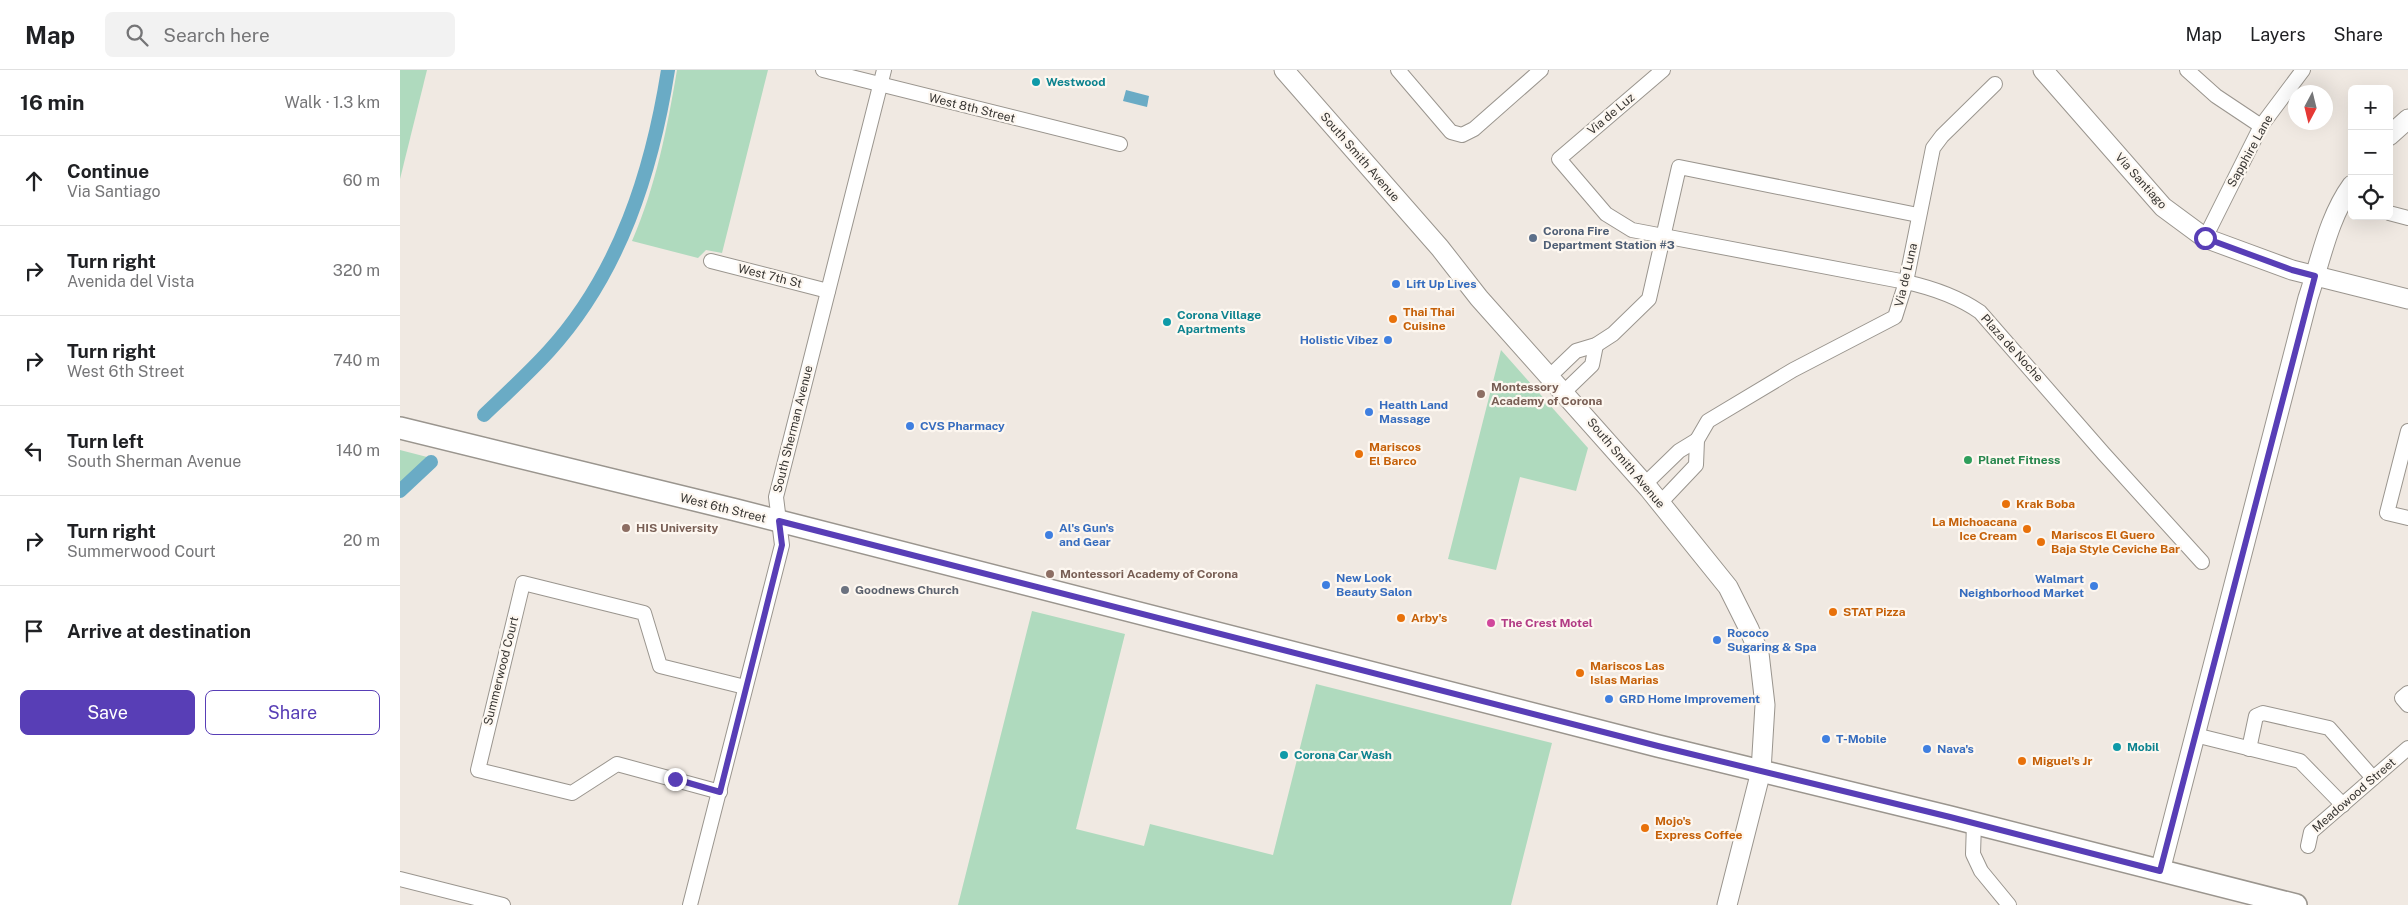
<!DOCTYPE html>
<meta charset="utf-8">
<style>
:root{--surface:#fff;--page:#f2f2f2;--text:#202124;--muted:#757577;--line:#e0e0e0;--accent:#583eb6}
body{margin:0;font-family:"Public Sans",sans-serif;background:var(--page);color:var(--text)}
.controls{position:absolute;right:15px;top:15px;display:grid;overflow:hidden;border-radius:8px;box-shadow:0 5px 20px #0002}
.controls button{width:45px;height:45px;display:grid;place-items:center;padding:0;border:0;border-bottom:1px solid var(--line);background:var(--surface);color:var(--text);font:25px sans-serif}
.compass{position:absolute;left:1888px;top:15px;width:45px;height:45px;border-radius:50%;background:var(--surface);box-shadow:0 5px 20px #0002;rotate:187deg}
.stop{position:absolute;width:15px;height:15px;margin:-11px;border:4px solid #583eb6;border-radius:50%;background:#fff}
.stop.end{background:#583eb6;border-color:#fff;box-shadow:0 1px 5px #0008}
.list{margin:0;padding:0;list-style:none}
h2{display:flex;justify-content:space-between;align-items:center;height:65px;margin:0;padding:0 20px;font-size:21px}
h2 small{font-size:16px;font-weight:400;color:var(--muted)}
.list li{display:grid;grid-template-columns:32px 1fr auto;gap:15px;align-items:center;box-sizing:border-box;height:90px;padding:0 20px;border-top:1px solid var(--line)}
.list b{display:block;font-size:19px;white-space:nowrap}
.list p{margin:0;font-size:16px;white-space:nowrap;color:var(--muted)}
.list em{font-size:16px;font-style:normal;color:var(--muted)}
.actions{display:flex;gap:10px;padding:15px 20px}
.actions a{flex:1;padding:11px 0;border:1px solid var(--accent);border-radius:8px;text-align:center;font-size:18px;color:var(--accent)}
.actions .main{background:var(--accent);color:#fff}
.icon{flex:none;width:28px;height:28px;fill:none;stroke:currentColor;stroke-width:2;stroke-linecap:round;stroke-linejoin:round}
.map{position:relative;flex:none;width:2008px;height:835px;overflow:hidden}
header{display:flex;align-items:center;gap:30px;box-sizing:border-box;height:70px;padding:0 25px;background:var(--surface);border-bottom:1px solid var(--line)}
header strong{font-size:24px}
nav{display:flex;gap:28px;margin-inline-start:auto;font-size:18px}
.search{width:350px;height:45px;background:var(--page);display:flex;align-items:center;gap:12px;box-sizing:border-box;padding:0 18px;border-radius:8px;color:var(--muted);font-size:19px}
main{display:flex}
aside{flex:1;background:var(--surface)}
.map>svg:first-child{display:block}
.green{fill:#afdabe}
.water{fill:#6aabc5}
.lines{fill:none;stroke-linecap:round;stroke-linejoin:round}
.canal{stroke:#6aabc5;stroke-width:14}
.street-casing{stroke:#9a958e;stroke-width:16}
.secondary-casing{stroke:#9a958e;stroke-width:21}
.primary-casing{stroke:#9a958e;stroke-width:24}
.street{stroke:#fff;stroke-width:14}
.secondary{stroke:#fff;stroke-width:19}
.primary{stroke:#fff;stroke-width:21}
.route{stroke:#583eb6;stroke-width:6}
.culture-dot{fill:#0f9aa8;stroke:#fdf7f0;stroke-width:2}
.service-dot{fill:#5c6f8a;stroke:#fdf7f0;stroke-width:2}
.shop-dot{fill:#3f7fe0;stroke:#fdf7f0;stroke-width:2}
.food-dot{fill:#e8710a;stroke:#fdf7f0;stroke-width:2}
.education-dot{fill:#8d6e63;stroke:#fdf7f0;stroke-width:2}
.leisure-dot{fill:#2e9e5b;stroke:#fdf7f0;stroke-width:2}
.worship-dot{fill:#6b7280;stroke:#fdf7f0;stroke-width:2}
.hotel-dot{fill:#d1479c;stroke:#fdf7f0;stroke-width:2}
.labels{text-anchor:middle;stroke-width:4.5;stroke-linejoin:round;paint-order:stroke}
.culture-label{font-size:12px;font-weight:bold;fill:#0d838f;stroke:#fdf7f0;text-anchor:start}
.street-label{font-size:12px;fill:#363431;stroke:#fdf7f0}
.service-label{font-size:12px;font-weight:bold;fill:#4e5e75;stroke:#fdf7f0;text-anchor:start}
.shop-label{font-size:12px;font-weight:bold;fill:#366cbe;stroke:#fdf7f0;text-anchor:start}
.food-label{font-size:12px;font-weight:bold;fill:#c56008;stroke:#fdf7f0;text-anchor:start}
.education-label{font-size:12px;font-weight:bold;fill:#785e54;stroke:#fdf7f0;text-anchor:start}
.leisure-label{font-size:12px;font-weight:bold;fill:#27864d;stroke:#fdf7f0;text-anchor:start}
.worship-label{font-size:12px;font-weight:bold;fill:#5b616d;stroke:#fdf7f0;text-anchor:start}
.hotel-label{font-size:12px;font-weight:bold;fill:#b23c85;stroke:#fdf7f0;text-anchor:start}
</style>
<header>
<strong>Map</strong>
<div class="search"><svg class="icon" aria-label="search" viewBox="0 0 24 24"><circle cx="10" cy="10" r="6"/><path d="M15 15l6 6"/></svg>Search here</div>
<nav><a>Map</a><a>Layers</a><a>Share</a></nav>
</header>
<main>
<aside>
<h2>16 min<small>Walk · 1.3 km</small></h2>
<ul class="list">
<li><svg class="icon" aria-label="ahead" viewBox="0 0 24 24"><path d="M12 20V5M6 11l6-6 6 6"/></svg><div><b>Continue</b><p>Via Santiago</p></div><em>60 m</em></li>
<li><svg class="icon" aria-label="right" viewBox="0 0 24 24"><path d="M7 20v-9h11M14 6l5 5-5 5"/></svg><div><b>Turn right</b><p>Avenida del Vista</p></div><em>320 m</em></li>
<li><svg class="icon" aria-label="right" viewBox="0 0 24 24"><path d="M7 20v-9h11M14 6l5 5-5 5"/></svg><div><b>Turn right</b><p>West 6th Street</p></div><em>740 m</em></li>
<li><svg class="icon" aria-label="left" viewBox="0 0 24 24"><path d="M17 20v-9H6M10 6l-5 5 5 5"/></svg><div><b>Turn left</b><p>South Sherman Avenue</p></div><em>140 m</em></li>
<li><svg class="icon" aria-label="right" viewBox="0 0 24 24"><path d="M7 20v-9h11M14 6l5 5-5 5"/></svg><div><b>Turn right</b><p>Summerwood Court</p></div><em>20 m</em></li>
<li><svg class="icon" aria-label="arrive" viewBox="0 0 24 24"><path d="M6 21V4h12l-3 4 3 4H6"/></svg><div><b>Arrive at destination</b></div></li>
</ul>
<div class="actions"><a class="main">Save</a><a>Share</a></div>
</aside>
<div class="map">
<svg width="2008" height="835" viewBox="0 0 2008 835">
<rect width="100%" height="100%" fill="#f0e9e2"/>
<!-- green -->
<g class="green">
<polygon points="0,0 27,0 0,109"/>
<path d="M277,0H368L322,183L306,180L298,188L232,171C256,116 267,59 277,0Z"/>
<polygon points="1101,280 1188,378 1176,421 1120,407 1096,500 1048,489"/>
<polygon points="0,380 31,388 0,415"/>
<polygon points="632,541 725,564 676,759 744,776 750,754 873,785 916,614 1152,673 1111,835 558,835"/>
</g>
<!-- water -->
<polygon class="water" points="726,20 749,26 747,37 723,31"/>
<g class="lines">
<!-- canal -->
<g class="canal">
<path d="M84,345C106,324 129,303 149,281C220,203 252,101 268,0"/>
<polyline points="0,421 31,392"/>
</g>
<defs>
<g id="street">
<polyline points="423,0 720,74"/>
<polyline points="998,0 1051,62 1062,65 1074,59 1141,0"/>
<path d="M1263,0L1159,89L1206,144L1232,160L1506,212C1533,218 1557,226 1580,242L1704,384L1802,492"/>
<polyline points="1787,0 1816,26 1861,56"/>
<polyline points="1989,143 2008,148"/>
<polyline points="1805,168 1861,56 1903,0"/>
<polyline points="311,191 428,221"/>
<polyline points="1151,305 1176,281 1196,275 1213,264 1249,229 1279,97 1518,145"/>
<polyline points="1165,321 1192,295 1196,275"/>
<polyline points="2008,361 1987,443 2008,448"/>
<polyline points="1245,414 1279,381 1297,370"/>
<polyline points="1260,433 1296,395 1297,370 1308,351 1393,300 1495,247 1506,212 1533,78 1542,66 1595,14"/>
<polyline points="2008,623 2002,628 2008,635"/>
<polyline points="1795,665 1900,691 1943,735"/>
<polyline points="1849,679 1856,646 1863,643 1929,658 1973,708"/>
<polyline points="320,722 217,694 172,723 78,700 123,513 244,543 260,596 345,617"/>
<polyline points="1574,753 1573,784 1581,801 1609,835"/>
<polyline points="1908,776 1911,762 2008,678"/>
<polyline points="0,809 103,835"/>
<polyline points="290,835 382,475 376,427 484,0"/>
</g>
<g id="secondary">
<polyline points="884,0 1040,178 1079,228 1249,419 1328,517 1349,559 1359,583 1365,635 1361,701 1327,835"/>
<polyline points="1643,0 1763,137 1805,168 1892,200 2008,229"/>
<polyline points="1989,66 2008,49"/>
<path d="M1760,801L1908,228C1921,190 1928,148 1952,115"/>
</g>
<polyline id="primary" points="0,358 336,440 1258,676 1550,747 1896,835"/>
</defs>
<!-- street casing -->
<use href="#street" class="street-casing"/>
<!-- secondary casing -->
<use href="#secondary" class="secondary-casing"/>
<!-- primary casing -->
<use href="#primary" class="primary-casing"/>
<!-- street -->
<use href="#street" class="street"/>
<!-- secondary -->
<use href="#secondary" class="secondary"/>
<!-- primary -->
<use href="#primary" class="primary"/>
</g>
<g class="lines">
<!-- route -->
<polyline class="route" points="275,709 320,722 382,475 379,451 1258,676 1550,747 1760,801 1915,206 1892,200 1805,168"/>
</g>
<!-- markers -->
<g class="culture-dot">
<circle cx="636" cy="12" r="5"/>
<circle cx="767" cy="252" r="5"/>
<circle cx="1717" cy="677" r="5"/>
<circle cx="884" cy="685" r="5"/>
</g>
<circle class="service-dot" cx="1133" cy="168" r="5"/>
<g class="shop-dot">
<circle cx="996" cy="214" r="5"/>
<circle cx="988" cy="270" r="5"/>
<circle cx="969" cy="342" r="5"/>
<circle cx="510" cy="356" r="5"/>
<circle cx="649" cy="465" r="5"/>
<circle cx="926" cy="515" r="5"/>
<circle cx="1694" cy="516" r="5"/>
<circle cx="1317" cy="570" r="5"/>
<circle cx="1209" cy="629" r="5"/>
<circle cx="1426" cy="669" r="5"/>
<circle cx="1527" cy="679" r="5"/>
</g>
<g class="food-dot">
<circle cx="993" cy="249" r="5"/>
<circle cx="959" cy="384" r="5"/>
<circle cx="1606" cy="434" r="5"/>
<circle cx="1627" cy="459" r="5"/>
<circle cx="1641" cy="472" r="5"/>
<circle cx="1433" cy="542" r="5"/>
<circle cx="1001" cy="548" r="5"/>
<circle cx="1180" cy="603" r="5"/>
<circle cx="1622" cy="691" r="5"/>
<circle cx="1245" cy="758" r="5"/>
</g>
<g class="education-dot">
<circle cx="1081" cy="324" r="5"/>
<circle cx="226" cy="458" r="5"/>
<circle cx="650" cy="504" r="5"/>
</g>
<circle class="leisure-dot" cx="1568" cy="390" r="5"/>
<circle class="worship-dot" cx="445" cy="520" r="5"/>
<circle class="hotel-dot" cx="1091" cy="553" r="5"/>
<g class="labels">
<!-- culture labels -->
<g class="culture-label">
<text x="646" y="16">Westwood</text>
<text x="777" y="249">Corona Village<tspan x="777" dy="14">Apartments</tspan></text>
<text x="1727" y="681">Mobil</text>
<text x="894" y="689">Corona Car Wash</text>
</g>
<!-- street labels -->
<g class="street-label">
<text transform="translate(572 38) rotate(14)" y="4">West 8th Street</text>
<text transform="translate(1211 44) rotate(-40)" y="4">Via de Luz</text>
<text transform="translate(1850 81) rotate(-61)" y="4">Sapphire Lane</text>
<text transform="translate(960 87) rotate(49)" y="4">South Smith Avenue</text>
<text transform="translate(1741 111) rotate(48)" y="4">Via Santiago</text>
<text transform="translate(1506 205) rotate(-77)" y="4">Via de Luna</text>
<text transform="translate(370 206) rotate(14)" y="4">West 7th St</text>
<text transform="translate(1612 278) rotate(48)" y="4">Plaza de Noche</text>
<text transform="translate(393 359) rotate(-76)" y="4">South Sherman Avenue</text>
<text transform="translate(1226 393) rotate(50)" y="4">South Smith Avenue</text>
<text transform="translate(323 438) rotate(14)" y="4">West 6th Street</text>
<text transform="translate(101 601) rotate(-76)" y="4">Summerwood Court</text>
<text transform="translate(1954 725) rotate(-41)" y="4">Meadowood Street</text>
</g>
<!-- service labels -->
<g class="service-label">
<text x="1143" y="165">Corona Fire<tspan x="1143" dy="14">Department Station #3</tspan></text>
</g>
<!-- shop labels -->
<g class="shop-label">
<text x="1006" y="218">Lift Up Lives</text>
<text x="978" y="274" text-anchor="end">Holistic Vibez</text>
<text x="979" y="339">Health Land<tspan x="979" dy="14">Massage</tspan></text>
<text x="520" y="360">CVS Pharmacy</text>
<text x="659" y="462">Al's Gun's<tspan x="659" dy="14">and Gear</tspan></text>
<text x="936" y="512">New Look<tspan x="936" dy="14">Beauty Salon</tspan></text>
<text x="1684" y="513" text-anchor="end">Walmart<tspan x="1684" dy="14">Neighborhood Market</tspan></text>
<text x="1327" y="567">Rococo<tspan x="1327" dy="14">Sugaring &amp; Spa</tspan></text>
<text x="1219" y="633">GRD Home Improvement</text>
<text x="1436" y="673">T-Mobile</text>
<text x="1537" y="683">Nava's</text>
</g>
<!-- food labels -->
<g class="food-label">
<text x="1003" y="246">Thai Thai<tspan x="1003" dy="14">Cuisine</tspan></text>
<text x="969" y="381">Mariscos<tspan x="969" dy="14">El Barco</tspan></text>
<text x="1616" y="438">Krak Boba</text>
<text x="1617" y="456" text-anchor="end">La Michoacana<tspan x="1617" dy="14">Ice Cream</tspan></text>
<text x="1651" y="469">Mariscos El Guero<tspan x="1651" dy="14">Baja Style Ceviche Bar</tspan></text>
<text x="1443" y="546">STAT Pizza</text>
<text x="1011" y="552">Arby's</text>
<text x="1190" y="600">Mariscos Las<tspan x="1190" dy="14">Islas Marias</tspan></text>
<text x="1632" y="695">Miguel's Jr</text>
<text x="1255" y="755">Mojo's<tspan x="1255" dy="14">Express Coffee</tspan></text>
</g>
<!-- education labels -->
<g class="education-label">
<text x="1091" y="321">Montessory<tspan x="1091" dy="14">Academy of Corona</tspan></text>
<text x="236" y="462">HIS University</text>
<text x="660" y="508">Montessori Academy of Corona</text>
</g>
<!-- leisure labels -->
<g class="leisure-label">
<text x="1578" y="394">Planet Fitness</text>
</g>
<!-- worship labels -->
<g class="worship-label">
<text x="455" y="524">Goodnews Church</text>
</g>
<!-- hotel labels -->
<g class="hotel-label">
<text x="1101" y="557">The Crest Motel</text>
</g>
</g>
</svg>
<div class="controls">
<button>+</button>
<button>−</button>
<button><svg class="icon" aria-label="locate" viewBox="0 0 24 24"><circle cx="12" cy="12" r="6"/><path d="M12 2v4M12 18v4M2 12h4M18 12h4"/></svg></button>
</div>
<svg class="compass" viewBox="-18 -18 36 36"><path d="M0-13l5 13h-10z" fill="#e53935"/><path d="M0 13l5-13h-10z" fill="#757577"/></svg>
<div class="stop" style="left:1805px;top:168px"></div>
<div class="stop end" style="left:275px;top:709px"></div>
</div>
</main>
